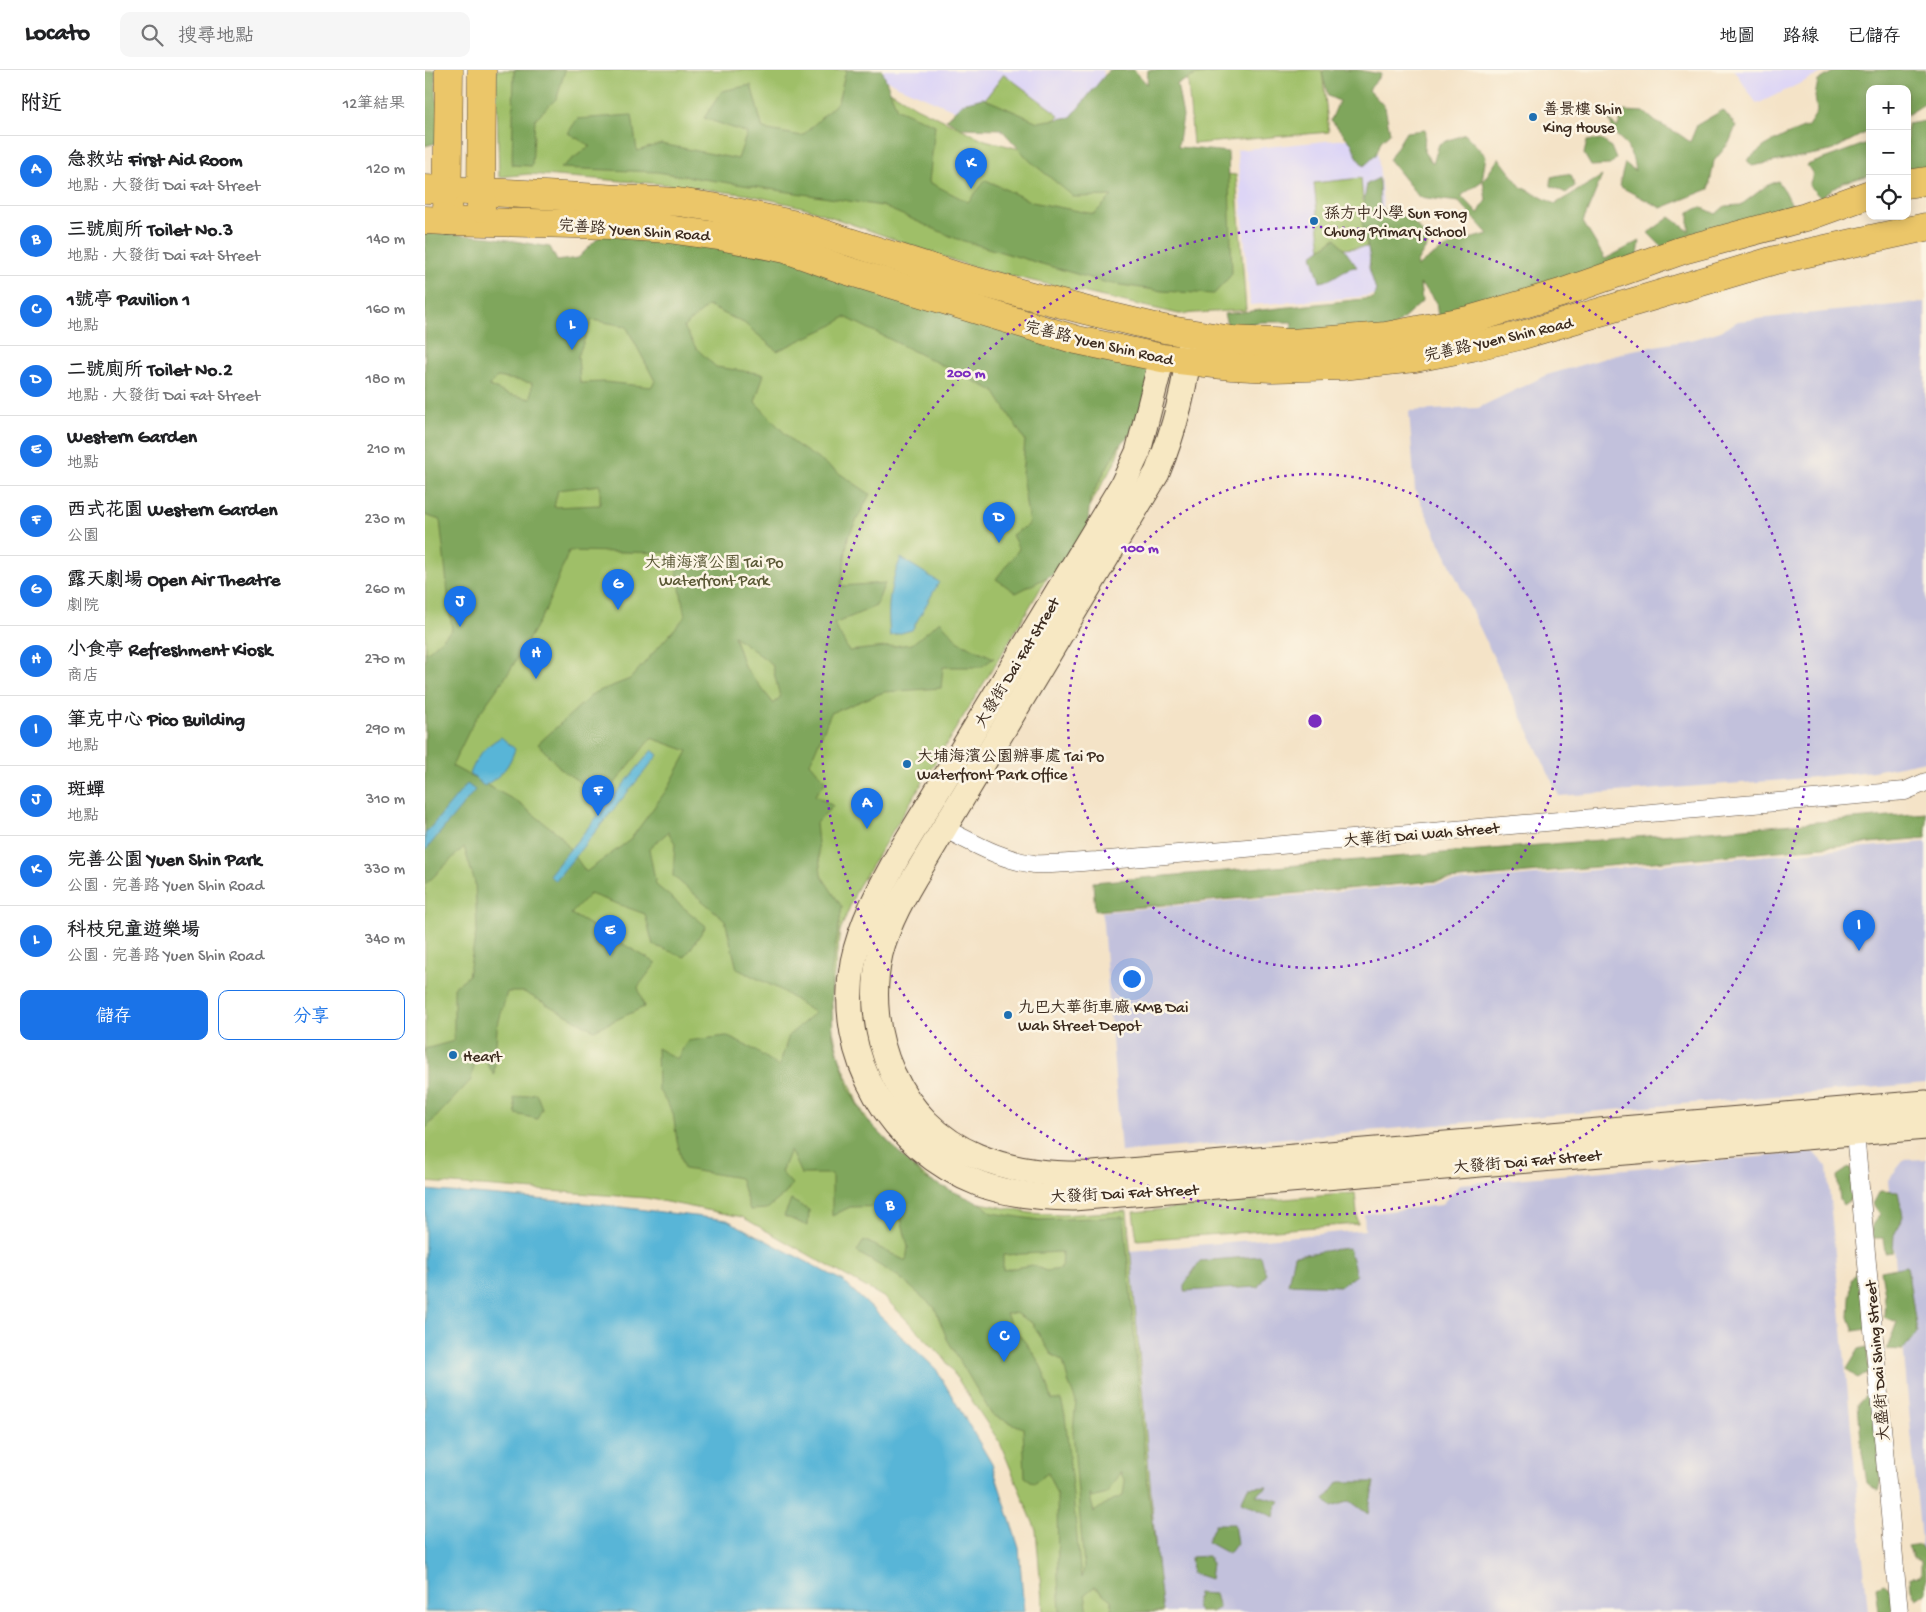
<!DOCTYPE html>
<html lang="zh-TW">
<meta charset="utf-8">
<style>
:root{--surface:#fff;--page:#f6f6f6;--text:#202124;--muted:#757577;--line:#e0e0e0;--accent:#1a73e8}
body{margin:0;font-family:"Gochi Hand","LXGW WenKai TC",sans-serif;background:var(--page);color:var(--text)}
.controls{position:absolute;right:15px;top:15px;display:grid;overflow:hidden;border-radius:10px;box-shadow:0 2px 12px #0003}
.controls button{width:45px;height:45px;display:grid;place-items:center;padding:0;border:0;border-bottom:1px solid var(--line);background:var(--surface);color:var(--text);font:25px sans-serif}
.you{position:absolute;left:706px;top:908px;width:18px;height:18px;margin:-12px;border:4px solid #fff;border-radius:50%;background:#1a73e8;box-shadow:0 0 0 8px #1a73e833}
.badge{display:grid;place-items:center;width:32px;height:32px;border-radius:50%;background:var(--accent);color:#fff;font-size:16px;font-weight:700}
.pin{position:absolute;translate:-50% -41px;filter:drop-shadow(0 1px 2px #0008)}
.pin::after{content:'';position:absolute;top:26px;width:18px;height:15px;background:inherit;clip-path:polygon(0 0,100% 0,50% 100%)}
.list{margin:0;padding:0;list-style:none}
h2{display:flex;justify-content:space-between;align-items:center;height:65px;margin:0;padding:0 20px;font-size:21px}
h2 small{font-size:16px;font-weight:400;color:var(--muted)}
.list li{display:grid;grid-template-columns:32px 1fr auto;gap:15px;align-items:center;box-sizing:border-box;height:70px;padding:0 20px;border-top:1px solid var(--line)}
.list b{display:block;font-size:19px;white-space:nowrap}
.list p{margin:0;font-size:16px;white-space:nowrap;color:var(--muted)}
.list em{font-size:16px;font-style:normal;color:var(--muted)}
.actions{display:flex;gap:10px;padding:15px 20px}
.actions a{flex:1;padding:11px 0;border:1px solid var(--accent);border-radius:10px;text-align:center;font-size:18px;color:var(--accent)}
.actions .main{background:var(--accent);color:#fff}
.icon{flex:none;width:28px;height:28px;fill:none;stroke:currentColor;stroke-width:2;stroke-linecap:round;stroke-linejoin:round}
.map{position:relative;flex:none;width:1501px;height:1542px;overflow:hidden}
header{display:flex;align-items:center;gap:30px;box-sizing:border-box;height:70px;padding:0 25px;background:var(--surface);border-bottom:1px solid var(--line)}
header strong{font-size:24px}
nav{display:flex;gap:28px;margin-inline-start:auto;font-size:18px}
.search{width:350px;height:45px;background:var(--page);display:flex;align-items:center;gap:12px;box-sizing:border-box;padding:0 18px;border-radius:10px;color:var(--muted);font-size:19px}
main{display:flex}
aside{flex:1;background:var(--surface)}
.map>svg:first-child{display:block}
.built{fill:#ddd5f6}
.industrial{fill:#c2c1dc}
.green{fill:#9fbf67;stroke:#6d7442}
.forest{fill:#7fa65c;stroke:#5d683d;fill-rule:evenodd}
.water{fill:#59b5d7;stroke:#4a707a}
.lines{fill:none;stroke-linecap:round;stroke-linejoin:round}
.street-casing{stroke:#574637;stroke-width:19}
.secondary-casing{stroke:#574637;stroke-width:27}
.primary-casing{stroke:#574637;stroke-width:29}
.highway-casing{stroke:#574637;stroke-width:29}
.street{stroke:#fff;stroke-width:18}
.secondary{stroke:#f7e8c3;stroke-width:25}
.primary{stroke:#ebc669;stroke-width:28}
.highway{stroke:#ebc669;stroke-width:28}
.ring{fill:none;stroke:#7b2cbf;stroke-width:2.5;stroke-dasharray:2.5 5}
.poi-dot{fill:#1f6fb2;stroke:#fcf5e5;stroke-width:2}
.labels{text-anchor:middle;stroke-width:5;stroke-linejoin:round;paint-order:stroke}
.poi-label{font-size:16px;fill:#3b2a1e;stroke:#fcf5e5;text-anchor:start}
.street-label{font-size:16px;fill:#3b2a1e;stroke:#fcf5e5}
.park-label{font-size:16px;fill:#595734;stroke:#fcf5e5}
.centre{fill:#7b2cbf;stroke:#fcf5e5;stroke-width:2.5}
.ring-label{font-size:15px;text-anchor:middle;font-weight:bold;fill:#7b2cbf;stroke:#fcf5e5;stroke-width:5;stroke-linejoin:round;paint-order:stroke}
</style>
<header>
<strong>Locato</strong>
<div class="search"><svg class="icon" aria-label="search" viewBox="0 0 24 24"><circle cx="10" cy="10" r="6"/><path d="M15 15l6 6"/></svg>搜尋地點</div>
<nav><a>地圖</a><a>路線</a><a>已儲存</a></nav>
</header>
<main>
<aside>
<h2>附近<small>12筆結果</small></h2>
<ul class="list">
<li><span class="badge">A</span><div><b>急救站 First Aid Room</b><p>地點 · 大發街 Dai Fat Street</p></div><em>120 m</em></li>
<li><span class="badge">B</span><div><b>三號廁所 Toilet No.3</b><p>地點 · 大發街 Dai Fat Street</p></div><em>140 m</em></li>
<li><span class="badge">C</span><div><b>1號亭 Pavilion 1</b><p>地點</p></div><em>160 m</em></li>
<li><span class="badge">D</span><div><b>二號廁所 Toilet No.2</b><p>地點 · 大發街 Dai Fat Street</p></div><em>180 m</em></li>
<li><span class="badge">E</span><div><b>Western Garden</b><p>地點</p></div><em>210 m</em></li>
<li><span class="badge">F</span><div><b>西式花園 Western Garden</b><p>公園</p></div><em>230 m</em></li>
<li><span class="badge">G</span><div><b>露天劇場 Open Air Theatre</b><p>劇院</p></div><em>260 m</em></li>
<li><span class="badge">H</span><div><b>小食亭 Refreshment Kiosk</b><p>商店</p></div><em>270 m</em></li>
<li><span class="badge">I</span><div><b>筆克中心 Pico Building</b><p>地點</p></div><em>290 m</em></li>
<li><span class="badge">J</span><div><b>斑蟬</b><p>地點</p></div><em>310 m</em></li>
<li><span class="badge">K</span><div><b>完善公園 Yuen Shin Park</b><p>公園 · 完善路 Yuen Shin Road</p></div><em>330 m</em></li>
<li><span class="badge">L</span><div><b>科枝兒童遊樂場</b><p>公園 · 完善路 Yuen Shin Road</p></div><em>340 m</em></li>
</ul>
<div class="actions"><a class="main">儲存</a><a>分享</a></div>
</aside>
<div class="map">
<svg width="1501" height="1542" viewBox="0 0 1501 1542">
<rect width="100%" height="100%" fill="#fcf5e5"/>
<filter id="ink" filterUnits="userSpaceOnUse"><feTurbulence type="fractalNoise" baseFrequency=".02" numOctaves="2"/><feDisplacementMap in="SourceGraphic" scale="10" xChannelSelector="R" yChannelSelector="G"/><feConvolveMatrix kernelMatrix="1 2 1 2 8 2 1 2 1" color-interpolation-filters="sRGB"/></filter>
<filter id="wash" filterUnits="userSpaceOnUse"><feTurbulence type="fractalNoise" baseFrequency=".0096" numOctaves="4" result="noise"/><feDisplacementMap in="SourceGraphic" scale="20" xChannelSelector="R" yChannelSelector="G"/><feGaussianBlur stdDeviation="1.12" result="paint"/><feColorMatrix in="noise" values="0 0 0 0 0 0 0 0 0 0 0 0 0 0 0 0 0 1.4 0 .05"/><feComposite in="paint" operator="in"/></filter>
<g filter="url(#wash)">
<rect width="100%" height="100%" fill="#f4e3c7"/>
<!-- built -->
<g class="built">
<polygon points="445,0 678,0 690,81 588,65 471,15"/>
<polygon points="1309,0 1403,0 1332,34"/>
<polygon points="951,66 967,222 933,227 825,235 812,80"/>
</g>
<!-- industrial -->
<g class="industrial">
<polygon points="1500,232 1501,691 1448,701 1359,710 1134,726 990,420 984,341 1053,338 1122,305 1208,280 1270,269 1296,261 1313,251"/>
<polygon points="1501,772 1501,1013 696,1082 677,842"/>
<polygon points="1388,1082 1402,1097 1443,1542 736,1542 705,1181 940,1160 939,1144 1016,1135 1035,1114"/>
<polygon points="1501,1089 1501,1526 1463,1110 1479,1090"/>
</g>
<!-- green -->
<g class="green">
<polygon points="71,0 431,0 491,37 560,70 629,88 811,105 821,240 754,244 550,198 381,138 325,125 237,114 104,104 74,107"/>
<polygon points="762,0 897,0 904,62 768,74"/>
<polygon points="579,4 634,45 612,74 557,33"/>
<polygon points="936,108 942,177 896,181 889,113"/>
<polygon points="339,214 704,350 689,394 578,582 432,819 415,861 405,934 408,961 414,986 432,1032 450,1062 473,1085 510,1114 551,1132 605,1143 636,1145 702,1141 736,1542 618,1542 611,1460 575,1373 518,1287 460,1228 317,1147 221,1128 0,1112 0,233"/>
<polygon points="930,1123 933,1154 712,1170 708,1142"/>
</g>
<!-- forest -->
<g class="forest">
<polygon points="10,0 15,72 0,76 0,2"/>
<polygon points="89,0 140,0 132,28 110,49 107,96 87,95"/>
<polygon points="421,0 457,0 472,39 510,55 504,112 543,132 561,110 607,132 669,144 687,126 649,127 605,91 576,59 536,58 521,49 538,33 558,28 613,52 646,47 684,0 709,0 722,14 723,0 809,0 771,5 752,14 758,46 753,77 803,82 807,204 789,224 737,221 682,213 532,169 457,136 232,102 135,98 165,76 143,63 152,49 207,45 212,81 236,74 313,89 322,63 279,48 297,21 326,15 338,59 377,66 413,32"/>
<polygon points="899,0 933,0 956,4 944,20 960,37 965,63 956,71 951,85 939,96 933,89 927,74 906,50 914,31 903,26 897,3"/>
<polygon points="1411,0 1501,0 1501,33 1482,45 1482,19 1445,19 1445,60 1406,81 1327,96 1322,90 1340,76 1359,66 1383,56 1392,42 1390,26 1393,11"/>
<polygon points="1298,40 1311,56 1304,73 1289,91 1284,119 1236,138 1194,116 1200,93 1210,101 1208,89 1201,74 1189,63 1184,48 1192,58 1199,41 1219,42 1231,52 1254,64 1265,72 1272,55"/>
<polygon points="1501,51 1501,98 1482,100 1482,54"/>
<path d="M1000,60L999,82L1008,94L1014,74L1040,64L1061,86L1057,111L1036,126L1053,144L1061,130L1058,111L1074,88L1096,117L1130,134L1177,106L1158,152L1180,189L1215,171L1213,185L1014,256L1011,231L995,214L997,232L967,259L866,269L867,252H835L803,258L799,244L948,228L951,220L944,198L945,188L936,147L942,114L954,108L955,138L986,149L1005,171L992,192V197C1018,176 1032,172 1063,164L1034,132L994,127L964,90L981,62Z"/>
<polygon points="1176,69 1186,77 1191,89 1185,95 1166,96 1159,84 1162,71"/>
<polygon points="1445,72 1445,105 1419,112 1395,127 1384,116 1388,104 1382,95"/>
<polygon points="1140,104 1146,105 1150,116 1141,123 1126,116 1126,107"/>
<polygon points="1353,111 1360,121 1369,139 1240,180 1223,163 1245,147 1264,161 1264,142 1276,137 1291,144 1300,136 1316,135 1341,116"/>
<path d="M0,162L65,167L125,177L132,191L153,188L178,163L270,162L733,286L734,336L694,375L665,429L662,464L646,495L591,523L571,509L594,479L587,465L604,454L597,405L600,370L569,321L420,247L408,255L352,281L319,253L283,236L259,257L271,278L291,297L339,304L330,332L369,373L445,424L423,467L416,516L460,513L451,536L409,554L424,581L487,574L515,551L534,572L569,588L556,597H518L516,618L459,622L406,643L385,693L401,712L390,725L408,736L391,753L396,805L417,837L406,903L408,967L424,1019L439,1047L499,1108L558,1135L567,1143L614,1150L699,1147L721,1399L738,1542H687L686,1530L669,1517L660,1524L663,1542H635L633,1508L632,1425L623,1403L609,1413L600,1407L598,1358L567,1345L522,1269L510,1238L474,1207L432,1182L439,1170L481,1191L483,1177L473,1136L425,1137L407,1146V1104H376L365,1080L356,1102L367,1114L361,1123L342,1139L325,1140L315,1108L259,1099L252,1071L248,1043L233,1019L232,978L252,989L262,971L301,966L330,980L354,997L364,965L390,943L354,919L312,899L300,850L248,806L250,773L243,762L224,779L231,815L281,856L260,887L228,875L220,844L165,824L146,844L231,893L213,917L219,937L169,960L99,922H82L72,958L69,1005L62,993L52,981L46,1010L0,1059V979L29,971V917L43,906L52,858L50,813L39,777L0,815V582L4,581L27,560L15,450L0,445ZM167,250L201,256L230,311L226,317L179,312L155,313L153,286ZM72,307L107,313L106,329L82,324L64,316ZM175,415V435L129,437L133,420ZM144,481L249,483L260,547L205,609L169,623L113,674L137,700L178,728L226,668L263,681L243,718L205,770L161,802L135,765L91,731L27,696L49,651L84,602L120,541ZM309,566L347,594L355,627L349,634L319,596ZM637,1182L636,1199L621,1201L607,1195L578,1200V1185ZM590,1243L607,1253L626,1284L638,1291L644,1314L651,1331L648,1361L659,1498L656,1508L640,1345L636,1330H627C623,1315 619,1299 610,1286C601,1271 588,1260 581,1244ZM695,1402L700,1411L698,1426L683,1432L669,1442L664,1423L667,1428L682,1424Z"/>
<path d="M911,168L932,197C918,197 909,211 895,212L887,185Z"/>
<polygon points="1501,743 1501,768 670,841 668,812"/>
<polygon points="111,1023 117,1038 112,1049 91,1044 89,1028"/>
<polygon points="1425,1097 1432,1125 1418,1135 1415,1130 1412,1106"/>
<polygon points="1455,1121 1473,1122 1478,1146 1475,1154 1469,1165 1468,1182 1460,1183 1458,1168 1448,1168 1447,1155 1455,1144 1448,1134"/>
<polygon points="366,1130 384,1140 383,1156 359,1146"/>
<path d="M924,1178L931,1205L916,1216L863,1214L869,1185C888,1184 905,1179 924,1178Z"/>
<polygon points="836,1186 841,1205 833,1217 759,1221 759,1215 775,1191"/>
<polygon points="1482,1196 1492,1262 1478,1280 1462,1279 1472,1252 1459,1247 1460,1225 1456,1201"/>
<polygon points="1435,1197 1442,1259 1429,1261 1424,1247 1426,1210"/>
<polygon points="1442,1277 1444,1302 1433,1309 1422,1299 1434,1279"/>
<polygon points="1444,1322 1448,1334 1458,1400 1453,1421 1442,1413 1437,1382 1433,1334"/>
<polygon points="914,1412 949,1412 943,1444 925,1431 907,1437 900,1430"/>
<polygon points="842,1416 831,1425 855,1431 851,1437 849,1447 816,1432 823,1417"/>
<polygon points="790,1454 809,1454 812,1473 804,1484 782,1472"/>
<polygon points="1495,1475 1501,1484 1501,1523 1491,1529 1486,1519 1485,1507 1496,1506 1496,1491 1488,1488 1483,1477"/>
<polygon points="783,1486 787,1494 785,1509 767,1503 766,1487"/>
<polygon points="1458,1514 1465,1520 1472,1542 1454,1542 1451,1517"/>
<polygon points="773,1523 790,1524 794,1538 786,1542 774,1542 771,1536"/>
</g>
<!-- water -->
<g class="water">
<path d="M476,488L514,512L487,560L465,566C462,536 464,516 476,488Z"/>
<path d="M76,667L90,679C84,697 76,706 59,716L45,704C52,686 59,677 76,667Z"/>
<polygon points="227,680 233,685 130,811 124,805"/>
<polygon points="42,714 50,720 0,781 0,764"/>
<polygon points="0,1120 171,1134 302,1150 418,1211 511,1299 567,1394 594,1478 599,1542 0,1542"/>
</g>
</g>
<g filter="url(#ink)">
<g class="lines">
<defs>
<g id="street">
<path d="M518,758C547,772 576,790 609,794C629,795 651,792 672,791L1480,721L1501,712"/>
<polyline points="1429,1052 1474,1542"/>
</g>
<g id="secondary">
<path d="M765,271C761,316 749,361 732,403L497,795C480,823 463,852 455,884C437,964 474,1054 552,1086C590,1102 628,1105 668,1104L1501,1033"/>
<path d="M737,288L713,382L698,414L474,784C455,818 436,853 428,892C410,987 466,1080 555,1114C585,1125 617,1128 648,1128L1501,1057"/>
</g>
<g id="primary">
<polyline points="24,0 22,151 186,155 243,159 300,167 361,179 420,200 652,270 737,288 807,296 847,298 917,296 990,288 1047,277 1094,266 1350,190 1501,157"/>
<polyline points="1482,114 1501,111"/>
<polyline points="22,120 253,132 287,137 371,155 535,207 663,241 739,259 807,270 866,273 961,266 1044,250 1136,223 1258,180 1381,147 1445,124"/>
<polyline points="56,138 57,0"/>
</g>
<g id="highway">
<polyline points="0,119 22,120"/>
<polyline points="0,150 22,151"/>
</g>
</defs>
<!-- street casing -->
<use href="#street" class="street-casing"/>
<!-- secondary casing -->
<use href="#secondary" class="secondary-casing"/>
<!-- primary casing -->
<use href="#primary" class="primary-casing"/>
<!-- highway casing -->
<use href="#highway" class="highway-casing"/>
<!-- street -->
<use href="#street" class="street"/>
<!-- secondary -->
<use href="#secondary" class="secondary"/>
<!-- primary -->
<use href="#primary" class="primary"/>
<!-- highway -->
<use href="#highway" class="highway"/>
</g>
</g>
<!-- distance rings -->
<g class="ring">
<circle cx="890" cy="651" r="247"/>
<circle cx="890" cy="651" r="494"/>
</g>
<!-- markers -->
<g class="poi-dot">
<circle cx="1108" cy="47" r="5"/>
<circle cx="889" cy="151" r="5"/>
<circle cx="482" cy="694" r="5"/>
<circle cx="583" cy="945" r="5"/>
<circle cx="28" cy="985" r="5"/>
</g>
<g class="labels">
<!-- poi labels -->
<g class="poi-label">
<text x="1118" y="44">善景樓 Shin<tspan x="1118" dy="18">King House</tspan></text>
<text x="899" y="148">孫方中小學 Sun Fong<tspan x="899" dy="18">Chung Primary School</tspan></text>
<text x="492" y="691">大埔海濱公園辦事處 Tai Po<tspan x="492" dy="18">Waterfront Park Office</tspan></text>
<text x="593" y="942">九巴大華街車廠 KMB Dai<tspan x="593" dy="18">Wah Street Depot</tspan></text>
<text x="38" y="991">Heart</text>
</g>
<!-- street labels -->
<g class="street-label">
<text transform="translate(209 159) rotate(4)" y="6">完善路 Yuen Shin Road</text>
<text transform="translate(1073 268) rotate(-13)" y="6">完善路 Yuen Shin Road</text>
<text transform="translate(674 272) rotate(13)" y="6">完善路 Yuen Shin Road</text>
<text transform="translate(591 592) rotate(-59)" y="6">大發街 Dai Fat Street</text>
<text transform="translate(996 763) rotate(-5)" y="6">大華街 Dai Wah Street</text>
<text transform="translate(1102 1090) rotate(-5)" y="6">大發街 Dai Fat Street</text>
<text transform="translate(699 1122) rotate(-3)" y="6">大發街 Dai Fat Street</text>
<text transform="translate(1451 1291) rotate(-95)" y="6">大盛街 Dai Shing Street</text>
</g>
<!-- park labels -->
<g class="park-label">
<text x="289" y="497">大埔海濱公園 Tai Po<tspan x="289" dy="18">Waterfront Park</tspan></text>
</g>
</g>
<circle cx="890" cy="651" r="8" class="centre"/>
<g class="ring-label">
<text x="541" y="307">200 m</text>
<text x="715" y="482">100 m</text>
</g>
</svg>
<div class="controls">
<button>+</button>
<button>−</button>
<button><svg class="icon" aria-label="locate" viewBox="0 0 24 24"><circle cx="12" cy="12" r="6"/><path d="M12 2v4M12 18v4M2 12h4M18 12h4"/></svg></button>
</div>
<div class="you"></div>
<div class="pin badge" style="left:442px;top:759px">A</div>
<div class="pin badge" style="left:465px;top:1161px">B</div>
<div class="pin badge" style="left:579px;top:1292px">C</div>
<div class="pin badge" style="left:574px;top:473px">D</div>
<div class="pin badge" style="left:185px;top:886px">E</div>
<div class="pin badge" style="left:173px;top:746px">F</div>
<div class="pin badge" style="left:193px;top:540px">G</div>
<div class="pin badge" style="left:111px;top:609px">H</div>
<div class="pin badge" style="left:1434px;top:881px">I</div>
<div class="pin badge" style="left:35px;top:557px">J</div>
<div class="pin badge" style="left:546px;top:119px">K</div>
<div class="pin badge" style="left:147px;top:280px">L</div>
</div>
</main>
